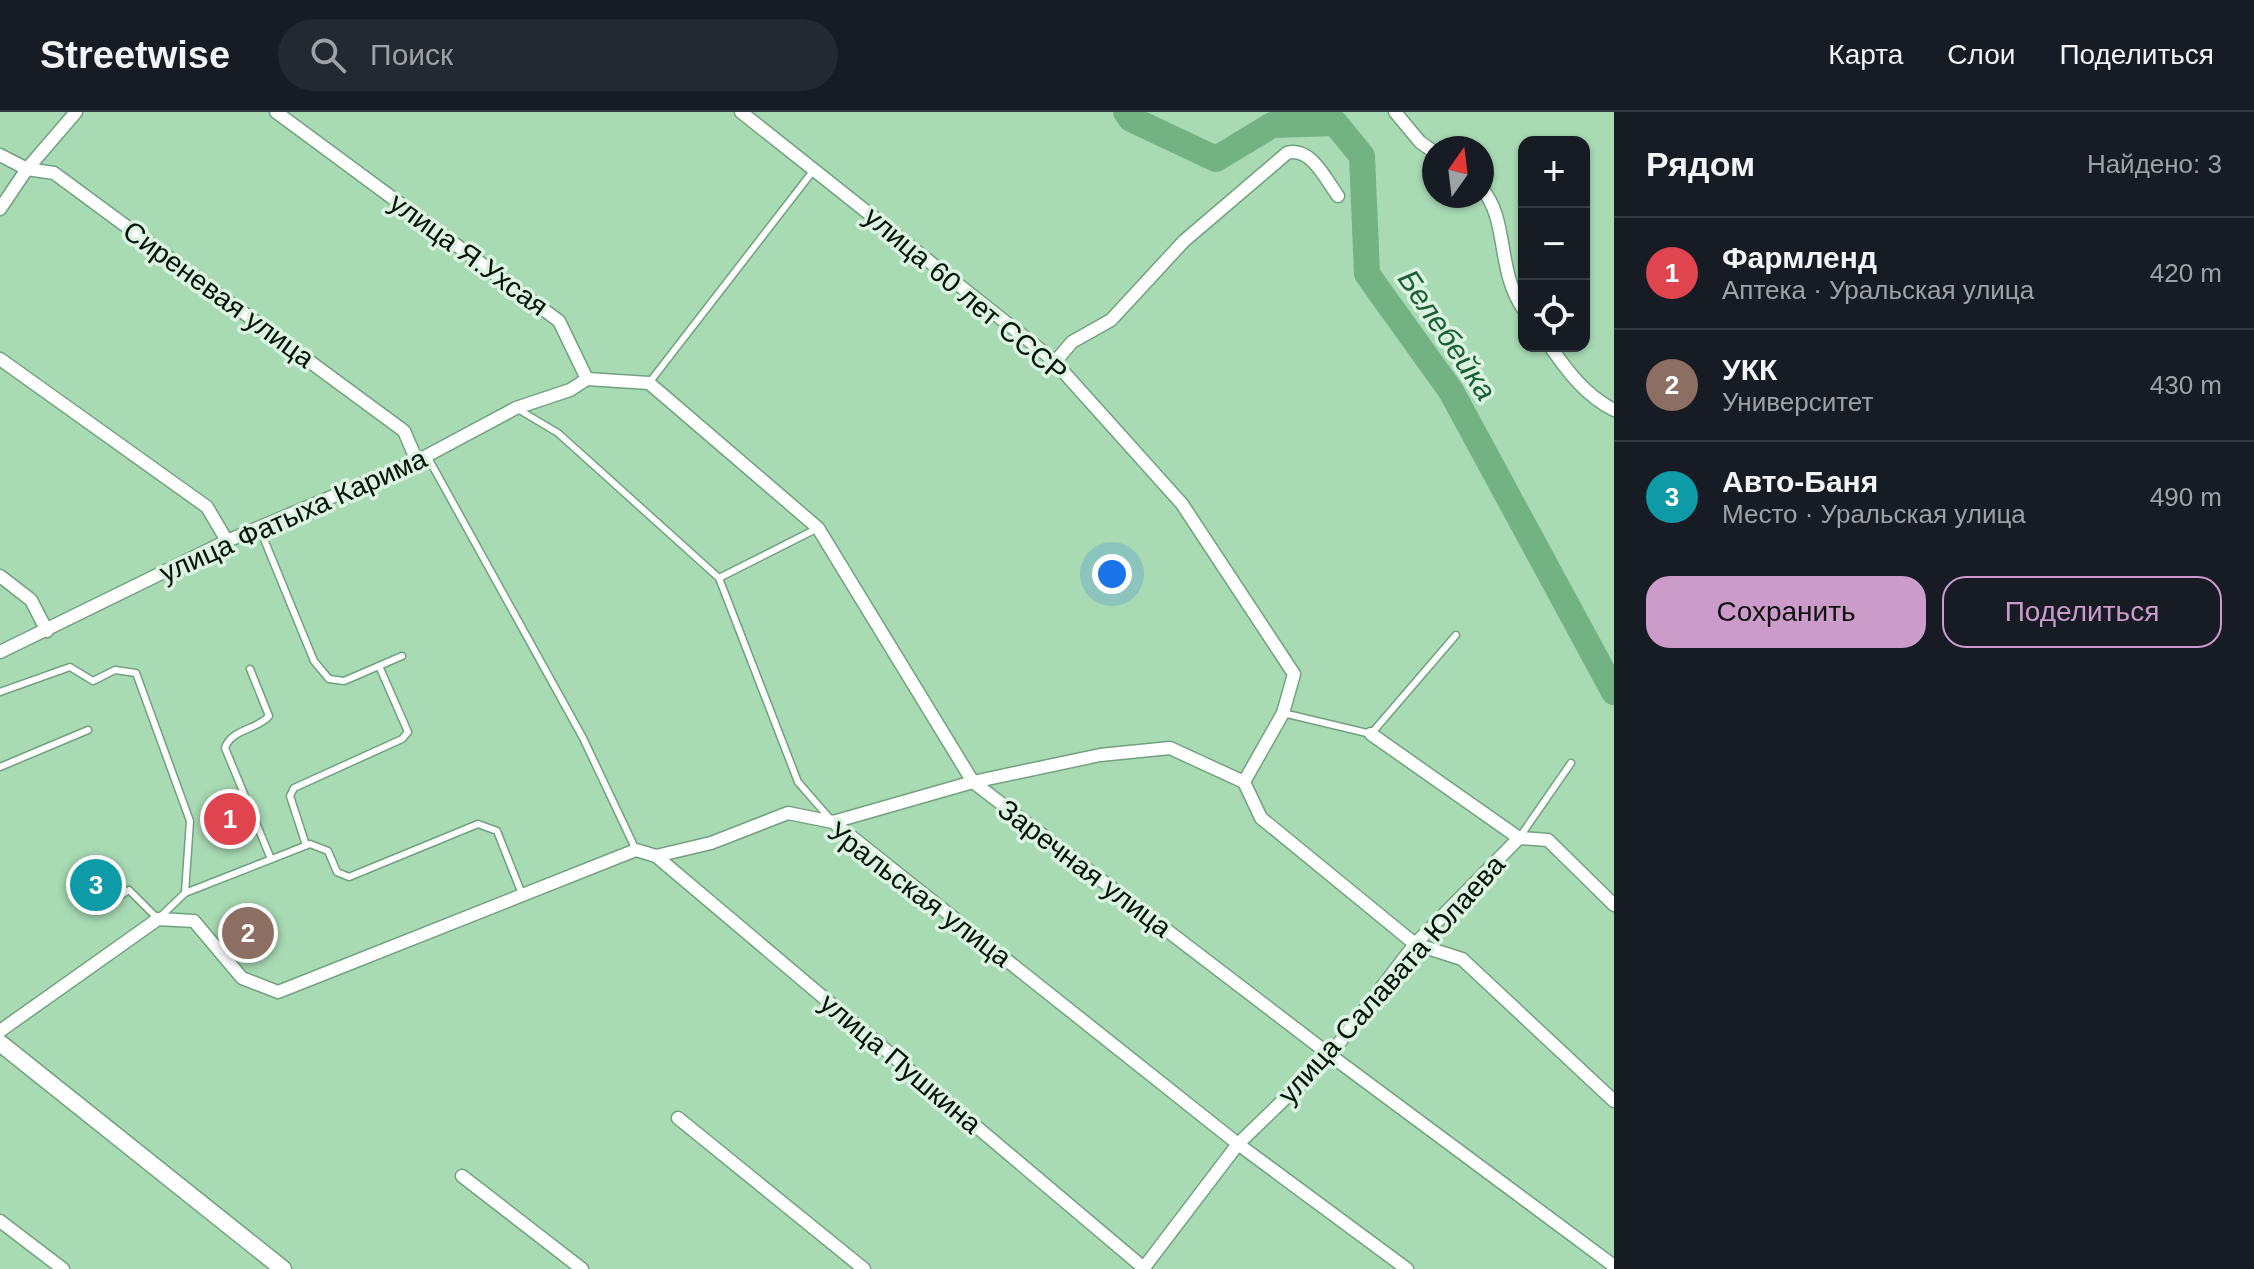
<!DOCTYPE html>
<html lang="ru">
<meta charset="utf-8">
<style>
:root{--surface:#171b24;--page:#242831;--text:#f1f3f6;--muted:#9ea1a6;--line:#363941;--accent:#cb9cca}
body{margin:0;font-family:Helvetica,sans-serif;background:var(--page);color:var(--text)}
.controls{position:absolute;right:24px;top:24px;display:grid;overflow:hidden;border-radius:16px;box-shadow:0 2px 6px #0004}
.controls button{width:72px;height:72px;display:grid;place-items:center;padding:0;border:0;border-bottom:2px solid var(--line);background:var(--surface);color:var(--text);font:40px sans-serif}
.compass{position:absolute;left:1422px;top:24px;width:72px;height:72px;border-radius:50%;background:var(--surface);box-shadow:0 2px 6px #0004;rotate:14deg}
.you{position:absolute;left:1112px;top:462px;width:28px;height:28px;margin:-20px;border:6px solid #fff;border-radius:50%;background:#1a73e8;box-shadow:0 0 0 12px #1a73e833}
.badge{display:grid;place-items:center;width:52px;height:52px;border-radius:50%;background:var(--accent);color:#fff;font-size:26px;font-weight:700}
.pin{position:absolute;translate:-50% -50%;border:4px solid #fff;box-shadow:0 2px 8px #0006}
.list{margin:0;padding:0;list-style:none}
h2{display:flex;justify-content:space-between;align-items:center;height:104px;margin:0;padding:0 32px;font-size:34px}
h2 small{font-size:26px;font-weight:400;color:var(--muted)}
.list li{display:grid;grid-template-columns:52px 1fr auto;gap:24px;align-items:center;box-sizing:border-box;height:112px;padding:0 32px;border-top:2px solid var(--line)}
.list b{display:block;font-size:30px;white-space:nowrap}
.list p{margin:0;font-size:26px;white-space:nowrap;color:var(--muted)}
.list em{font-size:26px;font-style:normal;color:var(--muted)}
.actions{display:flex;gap:16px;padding:24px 32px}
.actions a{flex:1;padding:18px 0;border:2px solid var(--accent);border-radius:24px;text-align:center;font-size:28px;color:var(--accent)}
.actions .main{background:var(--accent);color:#111}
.icon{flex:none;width:44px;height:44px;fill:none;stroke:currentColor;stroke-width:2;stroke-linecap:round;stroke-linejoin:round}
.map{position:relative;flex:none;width:1614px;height:1157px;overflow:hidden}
header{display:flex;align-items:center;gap:48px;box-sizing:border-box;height:112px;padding:0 40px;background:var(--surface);border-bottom:2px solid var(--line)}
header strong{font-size:38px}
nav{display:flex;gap:44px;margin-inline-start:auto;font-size:28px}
.search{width:560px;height:72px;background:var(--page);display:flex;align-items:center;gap:20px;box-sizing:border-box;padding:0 28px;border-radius:44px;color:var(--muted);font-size:30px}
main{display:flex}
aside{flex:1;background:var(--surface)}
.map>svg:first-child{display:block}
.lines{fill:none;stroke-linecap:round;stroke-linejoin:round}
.river{stroke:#73b283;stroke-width:26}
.lane-casing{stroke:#71a17d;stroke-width:9}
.street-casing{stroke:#71a17d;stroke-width:15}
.secondary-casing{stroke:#71a17d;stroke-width:19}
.lane{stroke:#fff;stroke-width:6}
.street{stroke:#fff;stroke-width:12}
.secondary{stroke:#fff;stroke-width:16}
.labels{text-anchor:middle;stroke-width:7;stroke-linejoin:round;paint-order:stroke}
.street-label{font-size:28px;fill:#021206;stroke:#dbf3e0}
.water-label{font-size:30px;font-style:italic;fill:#185f32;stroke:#dbf3e0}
</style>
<header>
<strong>Streetwise</strong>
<div class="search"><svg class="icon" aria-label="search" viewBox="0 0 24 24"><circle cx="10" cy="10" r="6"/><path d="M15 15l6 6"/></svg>Поиск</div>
<nav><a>Карта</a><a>Слои</a><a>Поделиться</a></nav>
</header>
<main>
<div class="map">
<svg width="1614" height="1157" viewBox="0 0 1614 1157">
<rect width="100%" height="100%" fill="#a8dab4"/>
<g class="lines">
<!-- river -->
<polyline class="river" points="1126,0 1131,7 1216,47 1272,13 1335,11 1362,44 1367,162 1451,279 1614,580"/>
<defs>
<g id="lane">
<polyline points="649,271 813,59"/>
<polyline points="516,296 558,321 719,466 798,670 832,709"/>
<polyline points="427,344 583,626 636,738"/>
<polyline points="259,415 314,549 329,567 344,569 402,544"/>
<polyline points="719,466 818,416"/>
<path d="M250,557L269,604C257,618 231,617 225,636L271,747"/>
<polyline points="0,580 70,555 93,569 115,558 136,561 190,709 185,781"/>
<polyline points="1283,601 1371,622 1456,523"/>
<polyline points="0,655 88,618"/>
<polyline points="1519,726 1571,651"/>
<polyline points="306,733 290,684 294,676 402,627 408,620 379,554"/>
<polyline points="112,789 129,778 158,807 185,781 310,732 328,739 337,760 349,765 478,712 497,719 522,782"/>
</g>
<g id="street">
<polyline points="276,0 559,209 587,267 649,271 818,416 973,670 1330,943 1614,1154"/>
<polyline points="741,0 1052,247 1182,392 1294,562 1283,601 1244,670"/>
<polyline points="1395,0 1420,30 1434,40"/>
<polyline points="0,43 27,57 54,61 404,319 417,349"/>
<path d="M1482,77C1509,108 1496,159 1524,198"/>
<polyline points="0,97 27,57 76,0"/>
<path d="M1550,234C1568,260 1585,283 1614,298"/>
<polyline points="0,247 207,395 227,429"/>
<path d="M1055,250L1072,230L1111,208L1184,129L1287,41C1311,34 1326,68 1338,84"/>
<polyline points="0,464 31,488 47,519"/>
<polyline points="0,540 227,429 417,349 516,296 570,278 587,267"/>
<polyline points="1371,622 1519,726 1548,728 1614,793"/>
<polyline points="833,710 973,670 1100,643 1170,636 1244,670 1261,706 1415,832 1462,847 1614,989"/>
<polyline points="656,744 1145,1157"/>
<polyline points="0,919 158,807 194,809 242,866 278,880 636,738 656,744 711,731 788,701 833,710 1238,1032 1407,1157"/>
<polyline points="678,1006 864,1157"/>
<polyline points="462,1064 582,1157"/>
<polyline points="0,1109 63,1157"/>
<polyline points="1143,1157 1238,1032 1330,943 1415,832 1519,726"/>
</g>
<polyline id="secondary" points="0,931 283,1157"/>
</defs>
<!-- lane casing -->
<use href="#lane" class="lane-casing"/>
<!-- street casing -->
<use href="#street" class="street-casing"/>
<!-- secondary casing -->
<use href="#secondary" class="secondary-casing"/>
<!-- lane -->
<use href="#lane" class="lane"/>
<!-- street -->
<use href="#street" class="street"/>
<!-- secondary -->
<use href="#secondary" class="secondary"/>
</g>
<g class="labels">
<!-- street labels -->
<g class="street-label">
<text transform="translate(469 142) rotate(36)" y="10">улица Я.Ухсая</text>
<text transform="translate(219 182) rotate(36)" y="10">Сиреневая улица</text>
<text transform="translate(966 182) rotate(40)" y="10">улица 60 лет СССР</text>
<text transform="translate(293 403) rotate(-24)" y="10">улица Фатыха Карима</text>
<text transform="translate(1085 756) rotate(37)" y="10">Заречная улица</text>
<text transform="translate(920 782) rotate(37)" y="10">Уральская улица</text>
<text transform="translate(1391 867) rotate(-48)" y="10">улица Салавата Юлаева</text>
<text transform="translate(901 951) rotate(40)" y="10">улица Пушкина</text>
</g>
<!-- water labels -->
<g class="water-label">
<text transform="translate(1447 223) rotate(56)" y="10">Белебейка</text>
</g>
</g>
</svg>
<div class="controls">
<button>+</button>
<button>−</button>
<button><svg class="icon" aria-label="locate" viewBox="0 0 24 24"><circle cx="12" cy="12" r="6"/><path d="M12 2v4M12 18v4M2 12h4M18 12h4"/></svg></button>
</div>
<svg class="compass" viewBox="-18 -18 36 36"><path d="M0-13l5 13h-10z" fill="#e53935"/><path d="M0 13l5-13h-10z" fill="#9ea1a6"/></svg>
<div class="you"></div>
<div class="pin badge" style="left:230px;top:707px;background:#e0444e">1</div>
<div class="pin badge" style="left:248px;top:821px;background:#8d6e63">2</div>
<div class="pin badge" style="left:96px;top:773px;background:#0f9aa8">3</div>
</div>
<aside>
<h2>Рядом<small>Найдено: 3</small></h2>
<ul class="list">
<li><span class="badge" style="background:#e0444e">1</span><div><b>Фармленд</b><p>Аптека · Уральская улица</p></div><em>420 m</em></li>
<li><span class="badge" style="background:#8d6e63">2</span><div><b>УКК</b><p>Университет</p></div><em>430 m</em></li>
<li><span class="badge" style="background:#0f9aa8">3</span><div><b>Авто-Баня</b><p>Место · Уральская улица</p></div><em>490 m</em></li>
</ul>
<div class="actions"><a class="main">Сохранить</a><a>Поделиться</a></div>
</aside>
</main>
